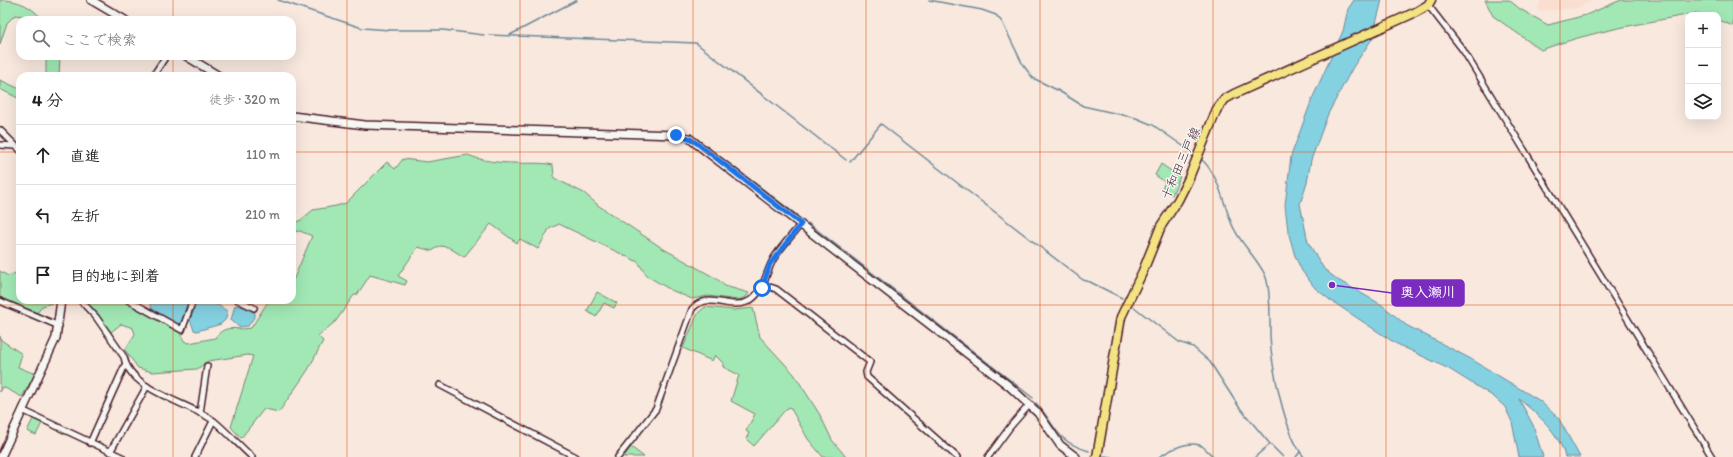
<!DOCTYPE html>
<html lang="ja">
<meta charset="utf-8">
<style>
:root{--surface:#fff;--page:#f6f6f6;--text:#222;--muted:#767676;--line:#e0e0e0}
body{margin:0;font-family:Itim,"Klee One",sans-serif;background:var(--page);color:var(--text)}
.controls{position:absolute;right:12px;top:12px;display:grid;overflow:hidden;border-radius:8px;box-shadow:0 4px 16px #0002}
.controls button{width:36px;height:36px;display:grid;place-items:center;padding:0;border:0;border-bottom:1px solid var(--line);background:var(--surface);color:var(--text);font:20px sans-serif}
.stop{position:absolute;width:12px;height:12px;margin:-9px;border:3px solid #1a73e8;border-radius:50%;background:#fff}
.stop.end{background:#1a73e8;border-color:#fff;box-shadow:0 1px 4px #0008}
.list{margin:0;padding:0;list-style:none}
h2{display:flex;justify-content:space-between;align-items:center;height:52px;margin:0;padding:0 16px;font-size:17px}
h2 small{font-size:13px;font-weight:400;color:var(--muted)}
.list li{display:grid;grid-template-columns:26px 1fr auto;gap:12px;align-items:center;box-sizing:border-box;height:60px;padding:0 16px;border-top:1px solid var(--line)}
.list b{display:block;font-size:15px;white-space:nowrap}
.list em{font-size:13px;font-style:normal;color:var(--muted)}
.icon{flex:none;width:22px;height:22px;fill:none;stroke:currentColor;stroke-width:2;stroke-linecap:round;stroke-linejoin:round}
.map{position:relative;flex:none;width:1733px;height:457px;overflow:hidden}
.search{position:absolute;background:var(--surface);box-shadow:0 4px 16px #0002;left:16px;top:16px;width:280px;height:44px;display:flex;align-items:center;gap:10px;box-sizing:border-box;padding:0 14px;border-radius:12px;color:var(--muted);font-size:15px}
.panel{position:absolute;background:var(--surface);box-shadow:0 4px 16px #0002;left:16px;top:72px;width:280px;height:232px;border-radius:12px}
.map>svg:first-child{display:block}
.built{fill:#faded0}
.green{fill:#a1e8b5;stroke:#768470}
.water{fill:#84d1e2;stroke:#6d8a99}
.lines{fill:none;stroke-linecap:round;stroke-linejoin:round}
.stream{stroke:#6d8a99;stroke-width:1.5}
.minor-casing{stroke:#4a1f2b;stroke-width:8}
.tertiary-casing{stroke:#4a1f2b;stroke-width:10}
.primary-casing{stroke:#4a1f2b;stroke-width:11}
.minor{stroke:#f6f6f2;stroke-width:5}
.tertiary{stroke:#f6f6f2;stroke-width:7}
.primary{stroke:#f4e382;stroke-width:8}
.route{stroke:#1a73e8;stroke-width:5}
.grid{fill:none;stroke:#e0560e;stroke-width:1;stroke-opacity:0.55}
.labels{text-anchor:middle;stroke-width:3;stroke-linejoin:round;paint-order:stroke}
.street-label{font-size:13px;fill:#4a1f2b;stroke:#f6f6f2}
.leader{fill:none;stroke:#7b2cbf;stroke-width:1.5}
.callout-dot{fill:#7b2cbf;stroke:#f6f6f2;stroke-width:1.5}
.callout{fill:#7b2cbf;stroke:#7b2cbf;stroke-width:1.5}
.callout-label{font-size:14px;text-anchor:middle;font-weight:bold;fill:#fff}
</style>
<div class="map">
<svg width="1733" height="457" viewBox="0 0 1733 457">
<rect width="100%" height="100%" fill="#f8e8de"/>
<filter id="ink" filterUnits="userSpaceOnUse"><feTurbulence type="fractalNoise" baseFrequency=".025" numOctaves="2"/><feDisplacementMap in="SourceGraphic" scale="8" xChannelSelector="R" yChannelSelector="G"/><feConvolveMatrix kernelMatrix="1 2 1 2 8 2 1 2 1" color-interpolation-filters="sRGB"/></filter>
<g filter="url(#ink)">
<!-- built -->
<polygon class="built" points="1541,0 1594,0 1577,8 1539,11 1538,8"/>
<!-- green -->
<g class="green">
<path d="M0,0C19,0 31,6 43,20H26L22,16L15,15L7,23L0,44Z"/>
<path d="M1485,0H1509L1520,9L1548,25L1586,15L1621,0H1733V26L1718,20V15H1704L1697,13C1645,23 1591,31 1541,50L1493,16Z"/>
<polygon points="46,56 60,56 59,76 46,76"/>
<polygon points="0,80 20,89 20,99 0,89"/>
<path d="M468,155C482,161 499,163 515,163C528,164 540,162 553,165L554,178L584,193L599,206L662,248L717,279L725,286L749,293L746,297L738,300L708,296L692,299L671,290L647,276L638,262L559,224L549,229L538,249L520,239L517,243L491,224L464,257L448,247L440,246L432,251L418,247L398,276L407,281L405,285L370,275L357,295H354L336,321L318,336L323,341L308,370L279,412L264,409L241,438L231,427L253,356L248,355L208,361L197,369L152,372L138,368L125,350L135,334L133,328L121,324L111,332L84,300H124L180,333L184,341L189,343L215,338C226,323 234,331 251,328L269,300H292V283L312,236L300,231L292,232V224L301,220L313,210L336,206L346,203L387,162L395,169L403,159L427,162Z"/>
<polygon points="1161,164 1180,177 1172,195 1162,189 1165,182 1155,175"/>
<polygon points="20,269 20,300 55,300 52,303 42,306 35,316 0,300 0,271 8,276 18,272"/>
<polygon points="597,292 617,303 614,308 604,303 596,317 587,311"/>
<polygon points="705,307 734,310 753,308 760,337 794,374 820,415 832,440 846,457 823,457 808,439 790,407 786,409 754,446 746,439 749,433 746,431 755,414 731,401 739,375 723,367 723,363 715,355 712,361 683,348 698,313"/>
<polygon points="0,336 1,340 22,354 18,367 35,374 22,397 3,387 0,392"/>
<polygon points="33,419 42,423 36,435 27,431"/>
<polygon points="631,447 644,457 624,457"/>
</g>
<!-- water -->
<g class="water">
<path d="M1354,0H1382L1372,39L1353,67L1328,114L1311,160L1307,182L1300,204L1308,242L1324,269L1338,280L1382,305L1406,325L1471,359L1540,401L1559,419L1580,457H1565C1559,432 1538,415 1519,399L1533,425L1543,457H1519L1512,422L1505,407L1494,397L1449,369L1395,343L1330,300L1315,288L1302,271L1295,256L1288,231L1285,205L1291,156L1312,99L1343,31L1348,9Z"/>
<polygon points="152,300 188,300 182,322 176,324 152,310 150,303"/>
<polygon points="201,300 218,305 227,311 226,319 221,324 197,331 194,330 190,320 197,302"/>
<polygon points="235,305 245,307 255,313 255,316 248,326 239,327 231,320"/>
</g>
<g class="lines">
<!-- stream -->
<g class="stream">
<polyline points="278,0 362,28 390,30 443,30 484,35"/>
<polyline points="929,0 982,10 996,15 1002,22 1023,65 1033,78 1059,91 1083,106 1136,118 1153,125 1193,153"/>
<polyline points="489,35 696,43 846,160"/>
<polyline points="510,35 577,0"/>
<polyline points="678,132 689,134 694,137 797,215"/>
<path d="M1201,159C1218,173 1223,202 1231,222C1238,242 1256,256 1265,275C1271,287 1270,321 1270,335C1271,365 1285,435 1304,457"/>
<polyline points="850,162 881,124 1083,280 1090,282 1122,298"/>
<polyline points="808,223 1033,398"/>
<polyline points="1134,307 1179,342 1193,347 1210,362 1239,407 1270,444"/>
<path d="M1036,403C1058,427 1053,440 1089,451"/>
<polyline points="1104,456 1111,457"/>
<path d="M1159,457C1170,450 1189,440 1202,446C1206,449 1210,454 1214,457"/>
<polyline points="1255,457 1270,444 1283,457"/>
<polyline points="1296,457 1300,452"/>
</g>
<defs>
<g id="minor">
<polyline points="1428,5 1463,50 1712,457"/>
<polyline points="153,76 166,56"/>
<polyline points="0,130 20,150"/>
<polyline points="0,145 14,146"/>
<polyline points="762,288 770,287 776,289 870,362 866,372 867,377 957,457"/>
<path d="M80,300L96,317L124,357C130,391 190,403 214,421C227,432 239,445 252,457"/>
<polyline points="128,300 182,330 193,300"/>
<polyline points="238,300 254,308"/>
<polyline points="0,301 59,326"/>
<polyline points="440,385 576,457"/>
<polyline points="22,410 122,457"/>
<polyline points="200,413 207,366"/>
<polyline points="90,443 125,365"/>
<polyline points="110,452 147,386"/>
<polyline points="195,457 213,421"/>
<path d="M618,457L656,409L692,309C707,291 728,310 747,302C764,294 765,273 774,258C782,246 792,235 801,224"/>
<polyline points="988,457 1010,427 1030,404"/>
</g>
<g id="tertiary">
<polyline points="91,0 125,20"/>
<polyline points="186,56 219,76"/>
<polyline points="292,116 365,125 676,135 689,138 1009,386 1038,413 1060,445 1076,457"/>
<polyline points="1,457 56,338 61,300"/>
</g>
<polyline id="primary" points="1097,457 1121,317 1143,271 1161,226 1178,200 1188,180 1217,109 1225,99 1234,94 1416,12 1428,5 1431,0"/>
</defs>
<!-- minor casing -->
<use href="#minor" class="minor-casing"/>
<!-- tertiary casing -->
<use href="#tertiary" class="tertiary-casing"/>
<!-- primary casing -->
<use href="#primary" class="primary-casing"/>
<!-- minor -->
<use href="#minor" class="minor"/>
<!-- tertiary -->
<use href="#tertiary" class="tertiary"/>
<!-- primary -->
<use href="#primary" class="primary"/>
</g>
</g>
<g class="lines" filter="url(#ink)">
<!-- route -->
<polyline class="route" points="676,135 689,138 698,144 801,224 770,264 762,288"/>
</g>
<!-- grid -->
<path class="grid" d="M173,0V20M347,0V457M520,0V457M693,0V457M866,0V457M1040,0V457M1213,0V457M1386,0V457M1560,0V457M173,56V76M0,152H20M292,152H1733M173,300V457M0,305H1733"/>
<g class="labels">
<!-- street labels -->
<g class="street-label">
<text transform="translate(1180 163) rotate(-66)" y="5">十和田三戸線</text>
</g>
</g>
<!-- callouts -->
<path class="leader" d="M1332 285L1392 293"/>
<circle class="callout-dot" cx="1332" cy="285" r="4"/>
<rect class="callout" x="1392" y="280" width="72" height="26" rx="4"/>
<g class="callout-label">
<text x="1428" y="297">奥入瀬川</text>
</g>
</svg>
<div class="controls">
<button>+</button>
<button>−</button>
<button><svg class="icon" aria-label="layers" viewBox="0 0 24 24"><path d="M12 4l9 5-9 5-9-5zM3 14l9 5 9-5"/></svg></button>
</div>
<div class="stop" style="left:762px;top:288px"></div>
<div class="stop end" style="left:676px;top:135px"></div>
<div class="search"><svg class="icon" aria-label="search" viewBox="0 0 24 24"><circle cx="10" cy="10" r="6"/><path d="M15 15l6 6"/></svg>ここで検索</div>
<section class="panel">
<h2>4 分<small>徒歩 · 320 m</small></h2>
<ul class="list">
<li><svg class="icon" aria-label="ahead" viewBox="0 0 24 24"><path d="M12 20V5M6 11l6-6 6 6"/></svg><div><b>直進</b></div><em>110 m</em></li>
<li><svg class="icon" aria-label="left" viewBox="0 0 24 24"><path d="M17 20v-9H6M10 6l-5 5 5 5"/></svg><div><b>左折</b></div><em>210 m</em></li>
<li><svg class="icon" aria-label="arrive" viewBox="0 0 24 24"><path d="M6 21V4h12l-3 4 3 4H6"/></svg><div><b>目的地に到着</b></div></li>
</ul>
</section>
</div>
